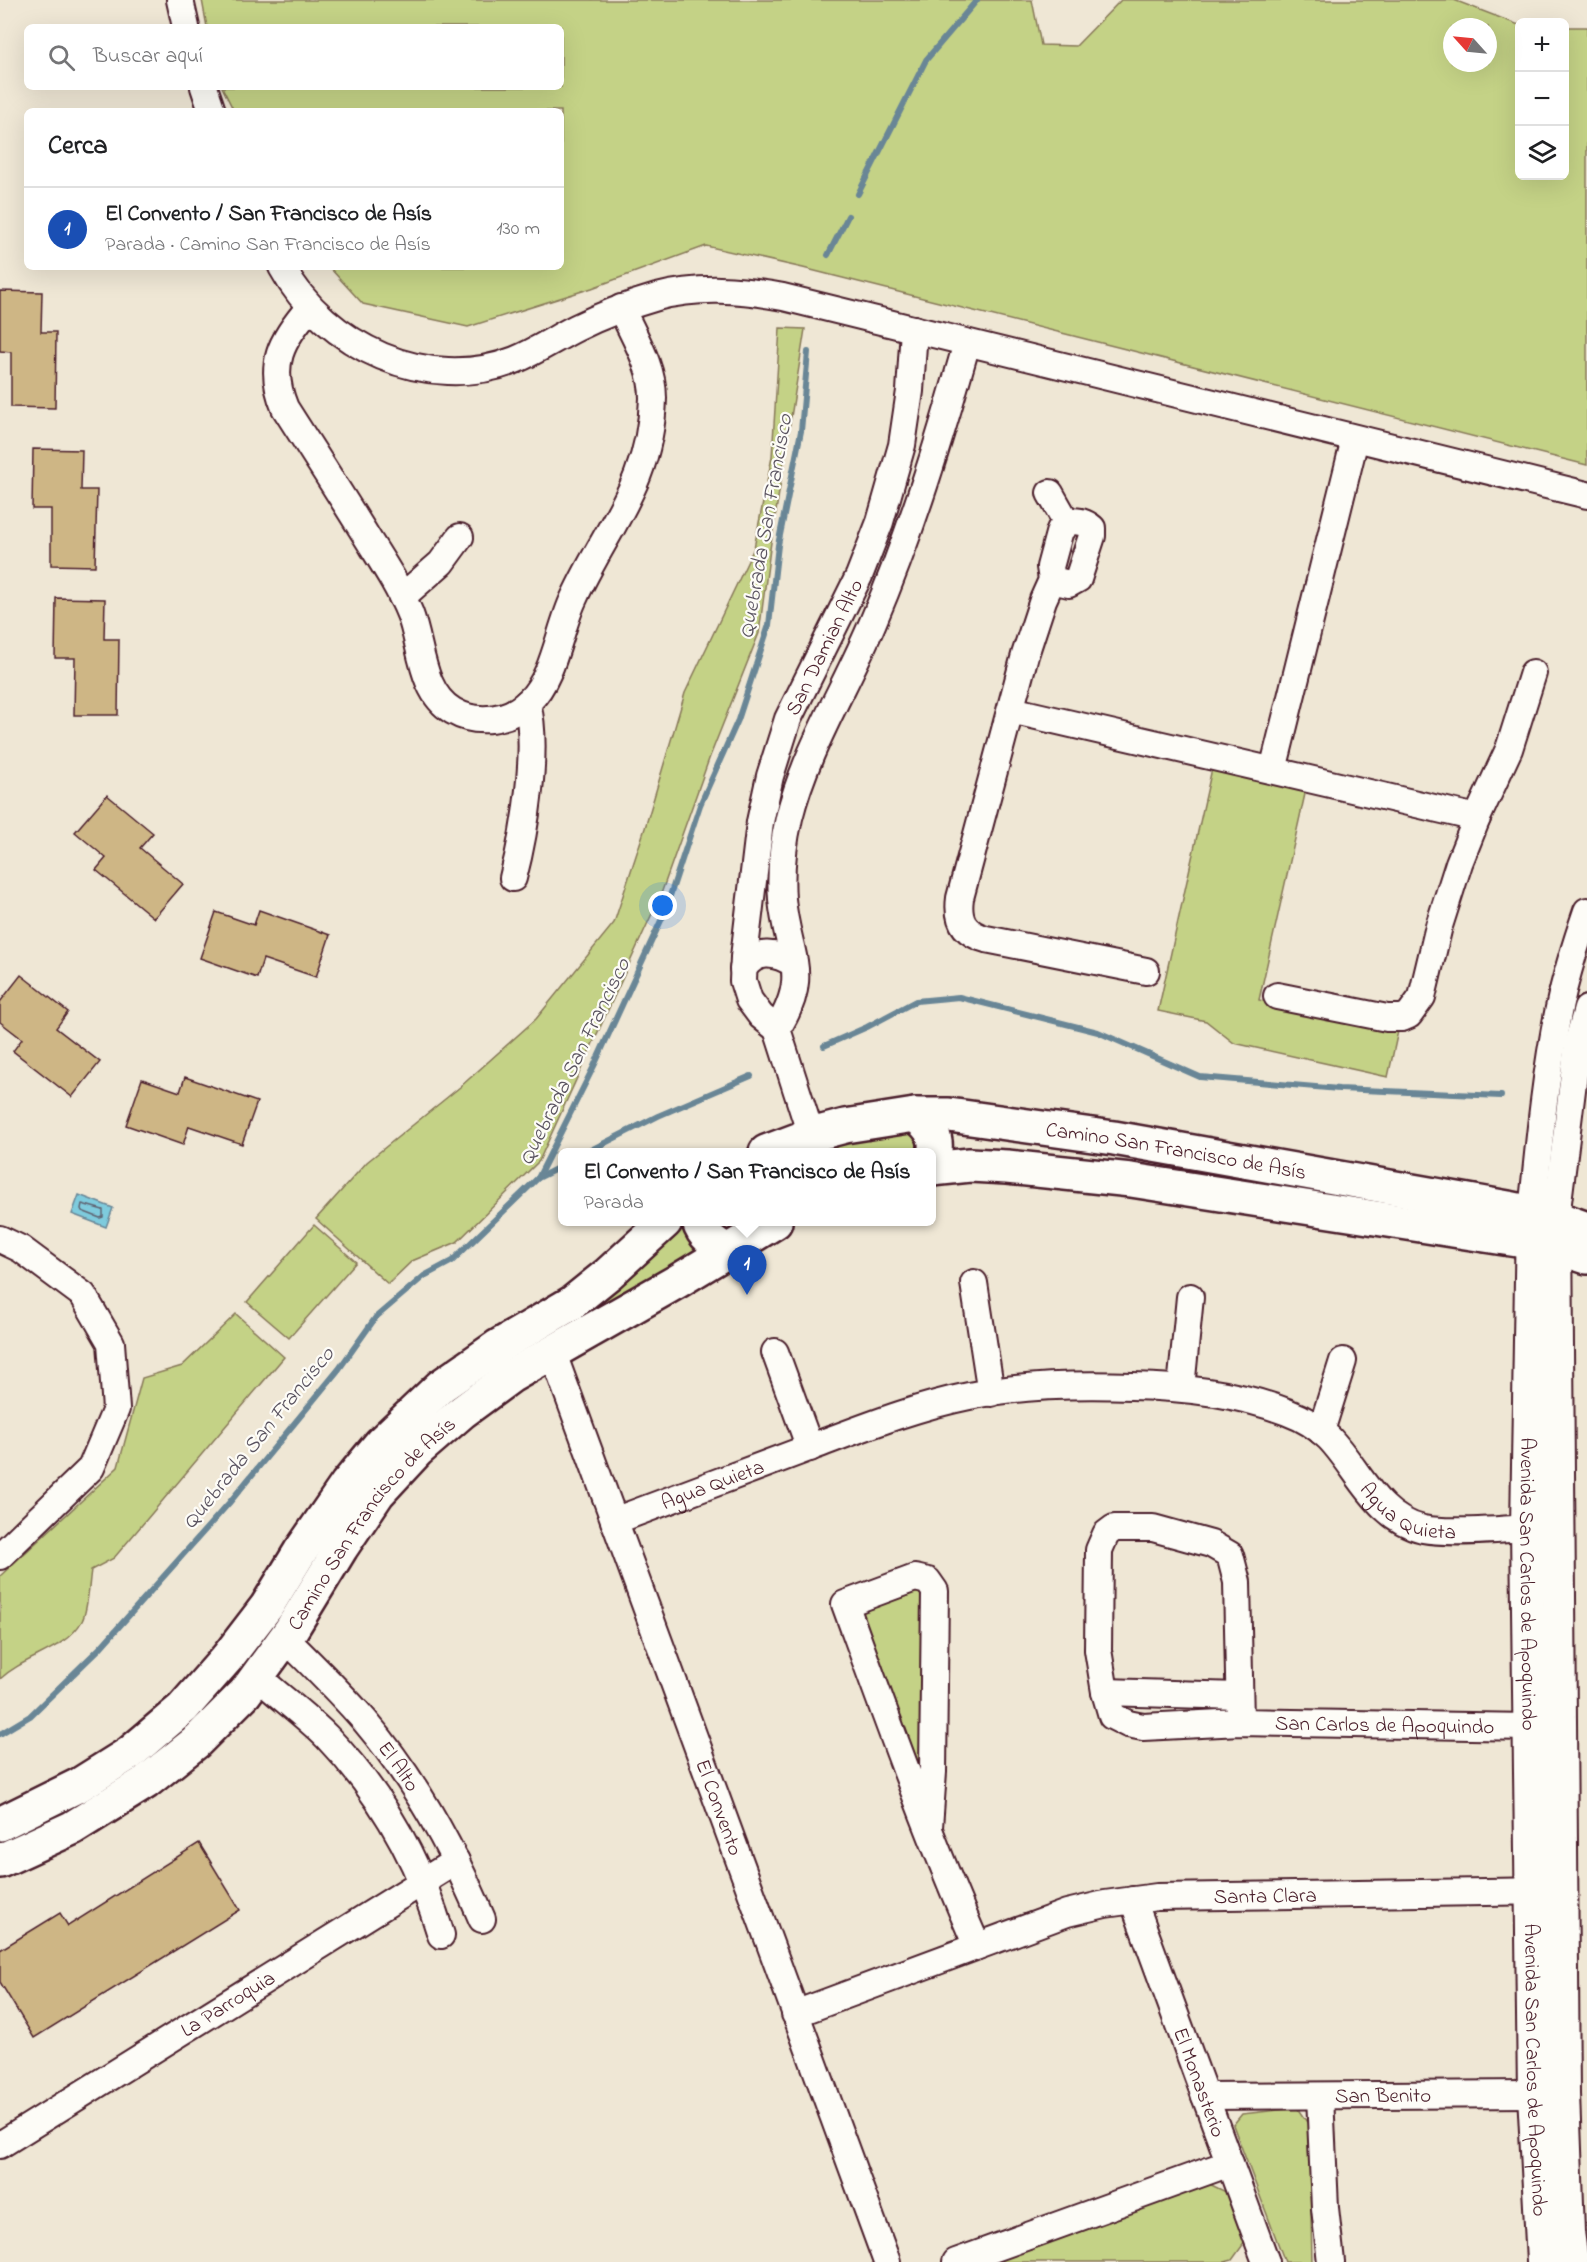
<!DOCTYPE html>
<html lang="es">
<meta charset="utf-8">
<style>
:root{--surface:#fff;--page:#f2f2f2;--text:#202124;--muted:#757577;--line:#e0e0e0;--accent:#1a73e8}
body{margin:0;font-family:"Indie Flower",sans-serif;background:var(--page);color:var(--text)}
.controls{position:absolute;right:18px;top:18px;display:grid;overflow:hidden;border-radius:9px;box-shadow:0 6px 24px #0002}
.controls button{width:54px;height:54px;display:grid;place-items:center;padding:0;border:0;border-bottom:2px solid var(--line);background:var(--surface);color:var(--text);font:30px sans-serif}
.compass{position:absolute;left:1443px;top:18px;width:54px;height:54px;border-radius:50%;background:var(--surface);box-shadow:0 6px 24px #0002;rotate:297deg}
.you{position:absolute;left:663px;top:906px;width:21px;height:21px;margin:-15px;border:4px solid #fff;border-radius:50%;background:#1a73e8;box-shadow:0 0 0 9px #1a73e833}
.badge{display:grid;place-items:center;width:39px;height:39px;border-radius:50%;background:var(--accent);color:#fff;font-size:20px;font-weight:700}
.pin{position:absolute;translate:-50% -50px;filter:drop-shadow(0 2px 3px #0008)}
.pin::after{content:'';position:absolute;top:32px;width:21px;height:18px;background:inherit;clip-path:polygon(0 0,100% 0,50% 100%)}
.popup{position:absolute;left:558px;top:1148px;width:378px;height:78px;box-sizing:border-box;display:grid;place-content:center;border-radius:9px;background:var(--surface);filter:drop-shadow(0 2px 4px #0005);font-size:20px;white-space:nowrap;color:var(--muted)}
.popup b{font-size:22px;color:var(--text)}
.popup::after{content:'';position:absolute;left:50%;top:100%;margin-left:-12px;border:12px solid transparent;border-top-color:var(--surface)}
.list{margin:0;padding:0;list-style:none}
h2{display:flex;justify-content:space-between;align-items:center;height:78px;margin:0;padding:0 24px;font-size:26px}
h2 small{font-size:20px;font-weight:400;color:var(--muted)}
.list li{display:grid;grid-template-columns:39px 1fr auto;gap:18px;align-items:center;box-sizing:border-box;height:84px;padding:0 24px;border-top:2px solid var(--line)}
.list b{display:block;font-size:22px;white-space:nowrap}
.list p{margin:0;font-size:20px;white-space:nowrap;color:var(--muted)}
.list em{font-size:20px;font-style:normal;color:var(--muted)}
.icon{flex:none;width:33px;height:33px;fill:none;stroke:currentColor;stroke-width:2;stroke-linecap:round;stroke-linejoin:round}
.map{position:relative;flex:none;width:1587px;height:2262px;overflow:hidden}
.search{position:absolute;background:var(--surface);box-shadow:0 6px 24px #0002;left:24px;top:24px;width:540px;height:66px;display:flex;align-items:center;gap:15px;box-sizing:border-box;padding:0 21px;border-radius:9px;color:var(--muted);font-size:22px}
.panel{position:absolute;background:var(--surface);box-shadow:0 6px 24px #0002;left:24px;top:108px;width:540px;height:162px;border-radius:9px}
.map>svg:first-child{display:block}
.green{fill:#c4d286;stroke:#877858;stroke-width:1.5;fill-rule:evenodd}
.water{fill:#7ecbdd;stroke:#698696;stroke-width:1.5}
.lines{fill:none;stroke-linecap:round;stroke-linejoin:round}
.shore{stroke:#5f6472;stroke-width:1.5}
.stream{stroke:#698696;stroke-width:6}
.building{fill:#ceb685;stroke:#4a1f2b;stroke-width:1.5}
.minor-casing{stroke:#4a1f2b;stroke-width:30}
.tertiary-casing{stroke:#4a1f2b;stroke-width:36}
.secondary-casing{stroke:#4a1f2b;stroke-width:38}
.minor{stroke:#fdfcf7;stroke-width:26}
.tertiary{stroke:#fdfcf7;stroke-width:32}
.secondary{stroke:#fdfcf7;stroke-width:33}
.labels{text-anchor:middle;stroke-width:4.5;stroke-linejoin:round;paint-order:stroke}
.street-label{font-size:21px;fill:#4a1f2b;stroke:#fdfcf7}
.water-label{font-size:22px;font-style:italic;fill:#5a5360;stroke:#fdfcf7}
</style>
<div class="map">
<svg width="1587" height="2262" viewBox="0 0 1587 2262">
<rect width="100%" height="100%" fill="#efe7d5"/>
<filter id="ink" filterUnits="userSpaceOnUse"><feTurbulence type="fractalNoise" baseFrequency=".0167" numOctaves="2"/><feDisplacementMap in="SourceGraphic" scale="12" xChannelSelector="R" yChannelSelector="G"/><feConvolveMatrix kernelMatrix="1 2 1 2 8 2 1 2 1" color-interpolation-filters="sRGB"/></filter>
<g filter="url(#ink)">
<!-- green -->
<g class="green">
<path d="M202,0H1032L1041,45L1076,46L1121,0H1454L1519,25L1520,176H1564L1565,27H1587V465L803,268L706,246L592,288L468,327L363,304L329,267H561V111H234L222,87H561V27H207ZM1452,27H1488V63H1452Z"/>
<polygon points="780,328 805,329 770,549 759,633 709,759 661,894 539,1161 457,1242 412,1261 388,1284 316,1219 367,1162 460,1087 536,1019 614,923 645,828 685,693 754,548 772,457"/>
<polygon points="1213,764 1307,785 1259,1000 1398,1031 1388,1077 1234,1043 1206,1021 1158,1011"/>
<polygon points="910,1125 926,1152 792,1152"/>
<polygon points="678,1222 686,1222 708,1249 501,1365 287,1612 250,1662 225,1692 189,1728 104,1795 0,1847 0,1840 89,1796 402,1437"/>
<polygon points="314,1225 356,1262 289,1338 247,1302"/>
<path d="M236,1314L284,1357L114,1558L91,1570C89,1583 88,1610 82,1621C65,1651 24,1656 0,1679V1576L118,1467L142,1378L182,1366Z"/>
<polygon points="907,1589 919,1593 926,1602 925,1767 916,1769 859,1621 866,1606"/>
<polygon points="1297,2108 1309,2125 1312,2262 1285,2262 1233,2125 1242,2114"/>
<polygon points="1205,2182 1226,2192 1245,2242 1232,2260 1225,2262 993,2262"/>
</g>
<!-- water -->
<polygon class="water" points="79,1195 113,1208 106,1227 72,1214"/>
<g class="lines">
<!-- shore -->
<polygon class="shore" points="82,1204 103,1210 103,1217 100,1218 82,1211 81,1209"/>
<!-- stream -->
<g class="stream">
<polyline points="858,194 926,60 977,0"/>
<polyline points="828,255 848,216"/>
<polyline points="824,1046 867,1027 916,1001 959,997 1098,1032 1200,1077 1339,1089 1501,1096"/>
<polyline points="587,1152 658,1116 751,1076"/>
<polyline points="538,1178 562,1166"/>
<polyline points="0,1734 30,1716 100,1648 229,1503 339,1369 376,1317 424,1276 452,1261 538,1178 594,1066 664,914 700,805 738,720 769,625 778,545 801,431 808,352"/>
</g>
</g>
<!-- building -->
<g class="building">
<polygon points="0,291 42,292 41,332 56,332 55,408 11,407 11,352 0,351"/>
<polygon points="33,449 82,450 81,490 97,490 95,566 51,565 51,509 32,509"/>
<polygon points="56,598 105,599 104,639 119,639 118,715 74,715 75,658 55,658"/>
<polygon points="107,795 153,833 140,848 183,884 154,918 96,870 106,858 75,832"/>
<polygon points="259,910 330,935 316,977 263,959 257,978 200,958 216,912 254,925"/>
<polygon points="21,975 68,1012 56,1028 100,1062 72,1097 13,1051 22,1039 0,1022 0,1002"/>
<polygon points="185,1077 257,1102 242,1144 189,1126 183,1145 126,1125 142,1079 180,1092"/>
<polygon points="199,1843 240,1910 34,2038 0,1982 0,1950 60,1913 68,1926"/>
</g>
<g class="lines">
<defs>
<g id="minor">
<polyline points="180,0 186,27"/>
<polyline points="204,87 212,111"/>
<path d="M282,267C325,347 428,394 515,360C537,351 556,338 576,328C602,315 629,305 657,297C699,286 740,289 783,297L1587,495"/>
<path d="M310,307C281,340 267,365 285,408C313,452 341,495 368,539C383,563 399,587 410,614C422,646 421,692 453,711C477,725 509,721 529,701C554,678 559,629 574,598C607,526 651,483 653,398C653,366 634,337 621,308"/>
<polyline points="1050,493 1067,523"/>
<path d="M1052,580L1069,584L1078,579L1092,536V528C1085,522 1079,521 1070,521L1060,530L1050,567L1052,580L1043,600L1025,655L960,898C957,920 964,933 986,939L1146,971"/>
<polyline points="402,597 441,563 460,537"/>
<polyline points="1011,710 1477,818"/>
<polyline points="1273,770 1355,439"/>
<path d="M513,878C525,832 539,748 527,703"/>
<path d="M743,969C756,949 776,952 794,964"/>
<polyline points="1277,996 1387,1018 1402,1018 1409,1015 1422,997 1439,926 1459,863 1477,818 1509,749 1533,673"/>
<path d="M777,1029C812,974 787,955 782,899C780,871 783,844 789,818C806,749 846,687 873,622C912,531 940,438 967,343"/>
<path id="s1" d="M811,1135L777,1029L761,1016L749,1000L743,981L744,957L760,822L770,776L788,719L859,576L880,522L902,445L910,391L914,329"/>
<path d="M1532,1213C1539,1144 1545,1076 1559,1008C1566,975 1576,943 1587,911"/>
<polyline points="1556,1218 1578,1042 1587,1009"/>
<polyline points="0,1239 21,1249 83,1295 111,1343 116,1409 91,1468 0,1556"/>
<polyline points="974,1283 991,1393"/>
<path id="s2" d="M552,1351L887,2262"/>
<polyline points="775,1352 810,1448"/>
<polyline points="1181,1388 1190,1297"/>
<polyline points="1321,1431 1343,1361"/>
<path id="s3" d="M614,1521C681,1496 747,1471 814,1446C865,1427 915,1407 969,1396C1022,1385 1078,1384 1132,1386C1184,1387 1238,1393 1287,1412C1303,1418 1317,1426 1329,1438C1359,1469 1376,1518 1423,1529C1448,1534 1500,1530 1527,1528"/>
<path id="s4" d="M285,1638C312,1665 340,1692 365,1721C415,1780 452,1847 482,1919"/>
<path d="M257,1676C280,1697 305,1715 327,1737C381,1793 419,1861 441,1935"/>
<polyline points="1105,1692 1239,1696"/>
<path id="s5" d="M1240,1722L1237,1582L1230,1555L1211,1544L1153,1528H1114L1106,1534L1099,1550L1098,1650L1105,1692L1112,1716L1128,1724L1143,1727L1240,1722L1530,1727"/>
<path d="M929,1827L933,1772L935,1591L928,1581L915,1578L845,1604C887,1719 928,1834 977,1946"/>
<path id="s6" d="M1133,1900L1266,2262"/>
<path id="s7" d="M795,2014L1067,1913L1105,1904L1157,1897L1549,1891"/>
<path id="s8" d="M1205,2096L1554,2094"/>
<polyline points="1320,2096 1325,2208 1331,2262"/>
<path id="s9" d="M0,2145L456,1861"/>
<polyline points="956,2262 1230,2163"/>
</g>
<g id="tertiary">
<path id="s10" d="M1532,1216L1527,1528L1534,2094L1543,2262"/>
<polyline points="1556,1222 1563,2094 1568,2232 1572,2262"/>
</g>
<g id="secondary">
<path d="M915,1115C930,1126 941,1140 932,1159"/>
<path id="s11" d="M766,1152L811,1135L845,1126L915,1115H949L1114,1138L1508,1208L1556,1218L1587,1229"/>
<polyline points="932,1169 970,1165 1007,1167 1131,1180 1530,1242 1556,1247 1587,1257"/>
<path d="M699,1222C703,1236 714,1243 727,1251"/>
<polyline points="0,1824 79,1785 130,1753 183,1708 227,1658 267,1606 300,1552 347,1484 381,1443 441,1386 497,1347 572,1303 608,1274 665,1222"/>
<path id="s12" d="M0,1861L72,1828L146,1782L195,1743L245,1693L291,1630L341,1548L378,1493L417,1451L462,1412L511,1376L678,1281L775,1222"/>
</g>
</defs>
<!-- minor casing -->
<use href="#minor" class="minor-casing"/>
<!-- tertiary casing -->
<use href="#tertiary" class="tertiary-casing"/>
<!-- secondary casing -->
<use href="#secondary" class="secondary-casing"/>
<!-- minor -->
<use href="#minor" class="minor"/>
<!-- tertiary -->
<use href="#tertiary" class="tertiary"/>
<!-- secondary -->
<use href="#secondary" class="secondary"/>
</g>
</g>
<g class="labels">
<!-- street labels -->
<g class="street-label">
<text dy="7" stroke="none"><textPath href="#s1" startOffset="519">San Damian Alto</textPath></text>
<text dy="7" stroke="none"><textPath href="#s11" startOffset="418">Camino San Francisco de Asís</textPath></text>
<text dy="7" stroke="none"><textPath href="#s3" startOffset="105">Agua Quieta</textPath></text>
<text dy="7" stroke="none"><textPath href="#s3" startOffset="861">Agua Quieta</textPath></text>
<text dy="7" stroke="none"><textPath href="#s12" startOffset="512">Camino San Francisco de Asís</textPath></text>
<text dy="7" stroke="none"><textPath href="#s10" startOffset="368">Avenida San Carlos de Apoquindo</textPath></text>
<text dy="7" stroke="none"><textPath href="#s5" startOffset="759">San Carlos de Apoquindo</textPath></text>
<text dy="7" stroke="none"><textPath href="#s4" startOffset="172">El Alto</textPath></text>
<text dy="7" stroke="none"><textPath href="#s2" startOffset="486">El Convento</textPath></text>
<text dy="7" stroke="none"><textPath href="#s7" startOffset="490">Santa Clara</textPath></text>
<text dy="7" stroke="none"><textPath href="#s9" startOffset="268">La Parroquia</textPath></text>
<text dy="7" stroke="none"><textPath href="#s10" startOffset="854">Avenida San Carlos de Apoquindo</textPath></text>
<text dy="7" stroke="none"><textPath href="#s6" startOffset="194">El Monasterio</textPath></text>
<text dy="7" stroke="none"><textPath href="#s8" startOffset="178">San Benito</textPath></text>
</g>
<!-- water labels -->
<g class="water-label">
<text transform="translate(764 526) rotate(-80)" y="8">Quebrada San Francisco</text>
<text transform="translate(573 1061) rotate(-64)" y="8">Quebrada San Francisco</text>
<text transform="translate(257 1437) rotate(-51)" y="8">Quebrada San Francisco</text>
</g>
</g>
</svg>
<div class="controls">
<button>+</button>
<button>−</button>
<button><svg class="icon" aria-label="layers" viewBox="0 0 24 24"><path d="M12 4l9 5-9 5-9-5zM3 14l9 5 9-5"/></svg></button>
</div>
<svg class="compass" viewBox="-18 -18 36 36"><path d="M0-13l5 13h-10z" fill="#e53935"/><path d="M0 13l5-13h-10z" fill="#757577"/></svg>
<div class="you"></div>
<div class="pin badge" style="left:747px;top:1295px;background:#1a4fb4">1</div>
<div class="popup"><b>El Convento / San Francisco de Asís</b>Parada</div>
<div class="search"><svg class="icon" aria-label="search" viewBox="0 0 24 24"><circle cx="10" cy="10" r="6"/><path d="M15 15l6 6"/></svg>Buscar aquí</div>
<section class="panel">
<h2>Cerca<small></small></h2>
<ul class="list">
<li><span class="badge" style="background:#1a4fb4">1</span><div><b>El Convento / San Francisco de Asís</b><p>Parada · Camino San Francisco de Asís</p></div><em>130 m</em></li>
</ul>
</section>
</div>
